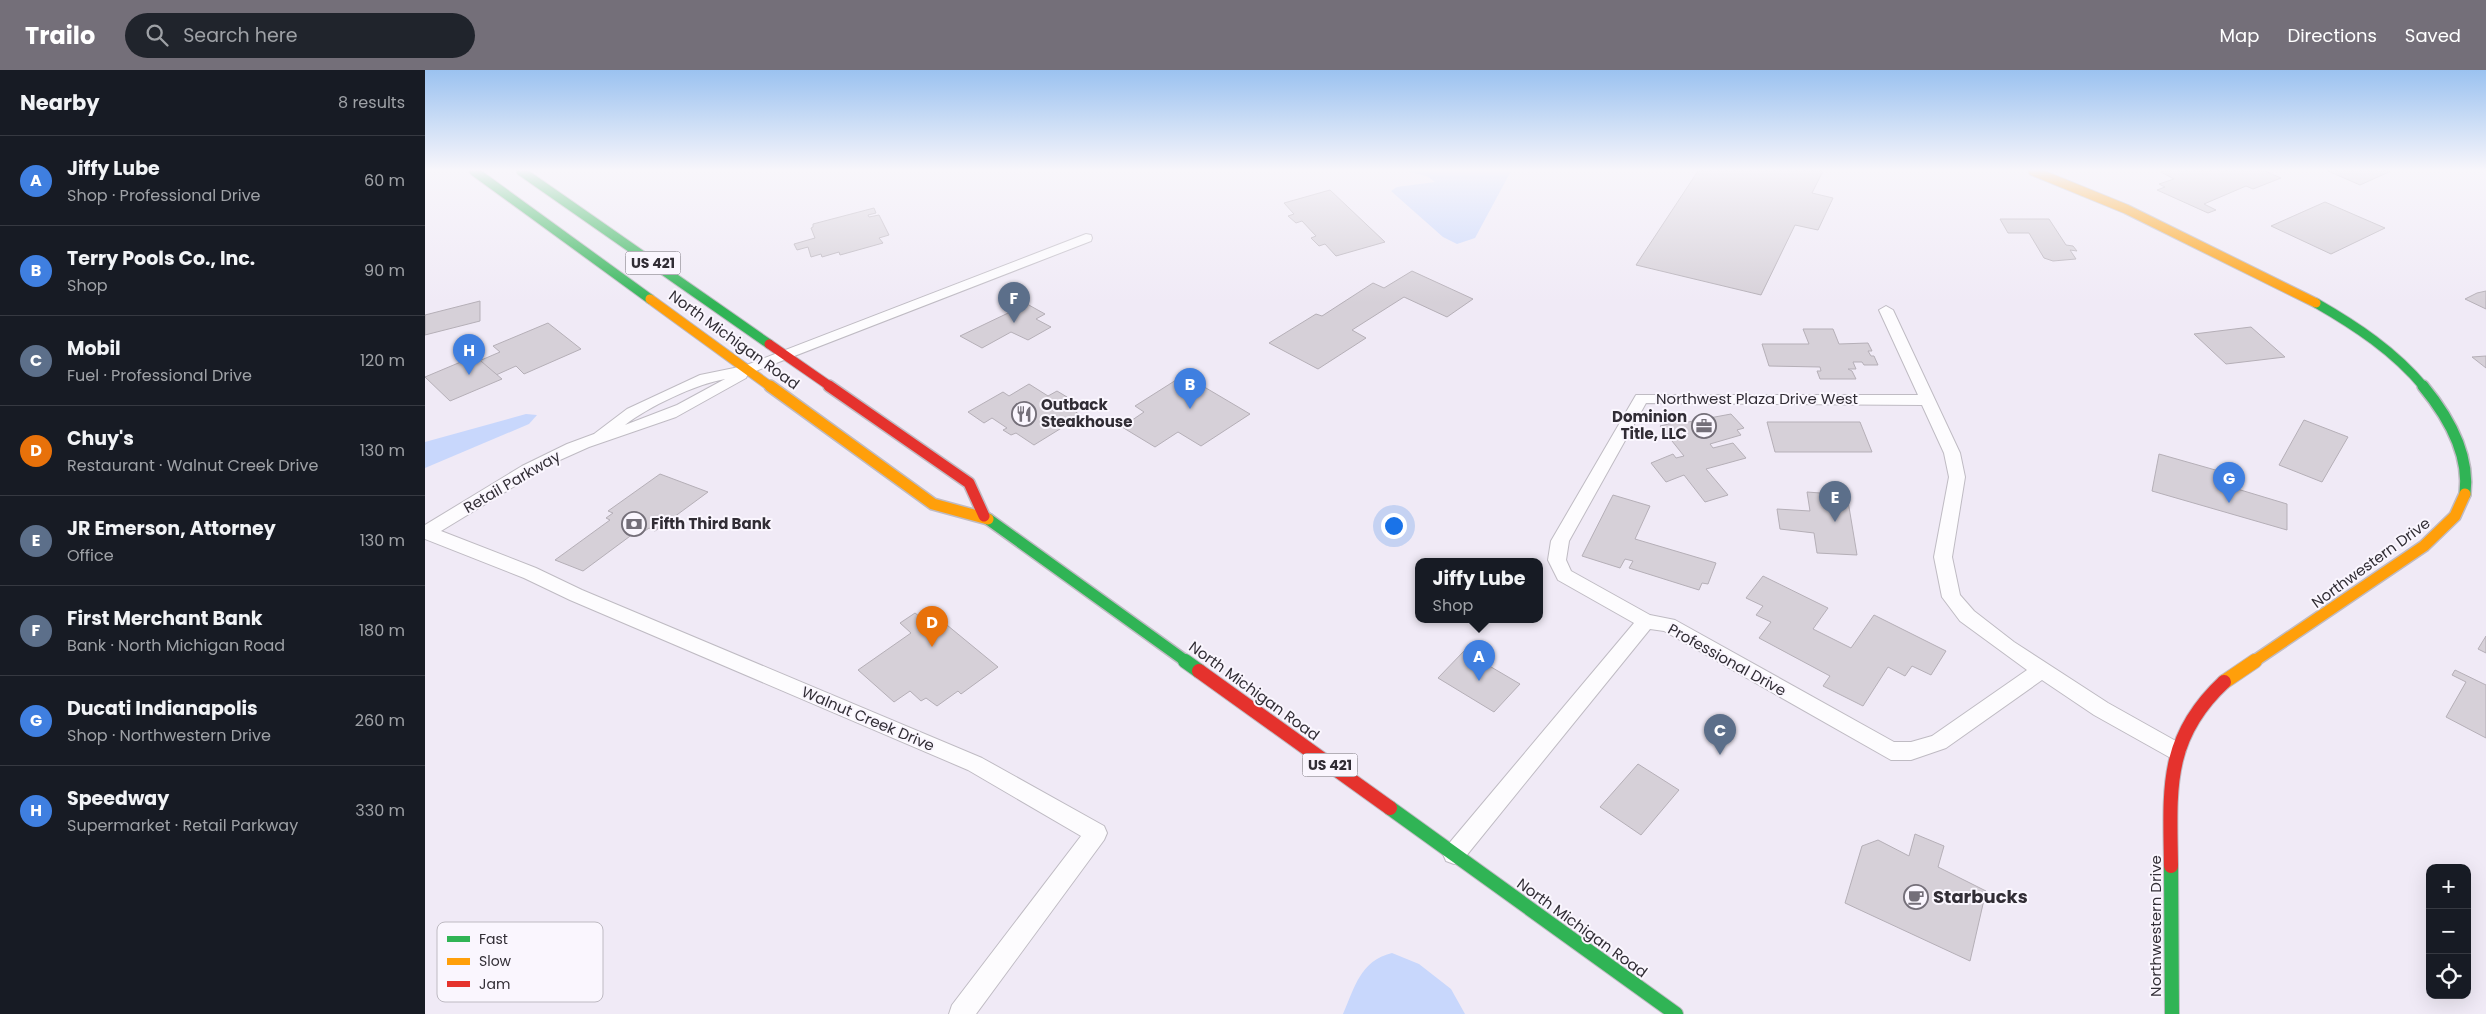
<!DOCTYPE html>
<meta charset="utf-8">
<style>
:root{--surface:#171b24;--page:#20242c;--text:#f1f3f6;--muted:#9ea1a6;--line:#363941;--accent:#746f79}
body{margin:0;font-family:Poppins,sans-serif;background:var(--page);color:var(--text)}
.controls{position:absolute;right:15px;bottom:15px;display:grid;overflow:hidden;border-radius:10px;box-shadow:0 5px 20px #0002}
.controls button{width:45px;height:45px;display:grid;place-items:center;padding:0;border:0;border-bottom:1px solid var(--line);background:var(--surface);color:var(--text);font:25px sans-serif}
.you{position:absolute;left:968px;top:455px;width:18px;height:18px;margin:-12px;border:4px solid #fff;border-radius:50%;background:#1a73e8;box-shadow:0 0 0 8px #1a73e833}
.badge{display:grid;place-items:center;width:32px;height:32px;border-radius:50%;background:var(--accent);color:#fff;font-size:16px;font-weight:700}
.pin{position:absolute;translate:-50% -41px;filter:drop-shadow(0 1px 2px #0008)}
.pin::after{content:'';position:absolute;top:26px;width:18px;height:15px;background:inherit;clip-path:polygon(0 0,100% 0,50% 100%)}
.popup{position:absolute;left:990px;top:488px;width:128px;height:65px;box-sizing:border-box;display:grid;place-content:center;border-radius:10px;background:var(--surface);filter:drop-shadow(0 1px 4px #0005);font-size:16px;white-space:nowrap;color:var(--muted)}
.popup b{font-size:19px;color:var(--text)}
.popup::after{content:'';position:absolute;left:50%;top:100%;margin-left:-10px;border:10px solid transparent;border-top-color:var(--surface)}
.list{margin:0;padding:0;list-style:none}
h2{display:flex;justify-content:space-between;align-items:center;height:65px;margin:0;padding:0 20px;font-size:21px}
h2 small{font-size:16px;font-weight:400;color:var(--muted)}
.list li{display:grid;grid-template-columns:32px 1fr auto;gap:15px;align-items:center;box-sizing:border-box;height:90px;padding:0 20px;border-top:1px solid var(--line)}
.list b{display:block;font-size:19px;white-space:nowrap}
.list p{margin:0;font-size:16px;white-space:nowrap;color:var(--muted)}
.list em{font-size:16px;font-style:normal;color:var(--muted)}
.icon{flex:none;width:28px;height:28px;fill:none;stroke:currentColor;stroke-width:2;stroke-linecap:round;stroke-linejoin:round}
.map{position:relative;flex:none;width:2061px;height:944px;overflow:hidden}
header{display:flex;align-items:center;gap:30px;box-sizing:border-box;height:70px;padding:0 25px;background:var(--accent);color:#fff}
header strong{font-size:24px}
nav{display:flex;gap:28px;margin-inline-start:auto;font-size:18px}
.search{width:350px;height:45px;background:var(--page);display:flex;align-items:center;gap:12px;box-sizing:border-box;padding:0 18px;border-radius:28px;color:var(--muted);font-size:19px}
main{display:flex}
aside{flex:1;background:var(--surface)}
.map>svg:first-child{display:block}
.water{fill:#c8d7fc}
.building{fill:#d6d0d8;stroke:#b5afb7}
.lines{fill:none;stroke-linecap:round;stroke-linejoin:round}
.street-casing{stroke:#bfbbc3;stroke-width:2}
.fast-far2-casing{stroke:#bfbbc3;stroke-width:11}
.fast-far1-casing{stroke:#bfbbc3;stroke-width:14}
.fast-casing{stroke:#bfbbc3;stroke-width:16}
.slow-far2-casing{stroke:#bfbbc3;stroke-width:11}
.slow-far1-casing{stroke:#bfbbc3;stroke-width:14}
.slow-casing{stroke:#bfbbc3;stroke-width:16}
.jam-far2-casing{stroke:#bfbbc3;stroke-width:11}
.jam-far1-casing{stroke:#bfbbc3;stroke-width:14}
.jam-casing{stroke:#bfbbc3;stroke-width:16}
.street{fill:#fdfcfe;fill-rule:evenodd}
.fast-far2{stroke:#30b455;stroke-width:9}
.fast-far1{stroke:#30b455;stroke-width:11}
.fast{stroke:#30b455;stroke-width:14}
.slow-far2{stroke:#ff9f0a;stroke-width:9}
.slow-far1{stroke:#ff9f0a;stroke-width:11}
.slow{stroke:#ff9f0a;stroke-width:14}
.jam-far2{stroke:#e5322d;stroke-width:9}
.jam-far1{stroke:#e5322d;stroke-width:11}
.jam{stroke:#e5322d;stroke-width:14}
.labels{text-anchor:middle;stroke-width:4;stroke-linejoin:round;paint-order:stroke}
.shield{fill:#faf6fe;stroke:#6d6971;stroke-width:1}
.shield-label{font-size:14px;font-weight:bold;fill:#312d35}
.street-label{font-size:15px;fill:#312d35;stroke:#faf6fe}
.poi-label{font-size:15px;font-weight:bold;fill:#312d35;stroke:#faf6fe;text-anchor:start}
.near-poi-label{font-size:18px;font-weight:bold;fill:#312d35;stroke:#faf6fe;text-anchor:start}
.key{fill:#faf6fe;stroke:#bebac2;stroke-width:1}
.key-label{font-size:14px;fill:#312d35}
</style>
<header>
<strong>Trailo</strong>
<div class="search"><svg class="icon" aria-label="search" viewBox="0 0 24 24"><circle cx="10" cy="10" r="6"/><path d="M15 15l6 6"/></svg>Search here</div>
<nav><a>Map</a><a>Directions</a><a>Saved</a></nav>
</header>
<main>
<aside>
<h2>Nearby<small>8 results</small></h2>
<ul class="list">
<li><span class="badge" style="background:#3f7fe0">A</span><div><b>Jiffy Lube</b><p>Shop · Professional Drive</p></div><em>60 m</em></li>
<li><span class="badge" style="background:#3f7fe0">B</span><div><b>Terry Pools Co., Inc.</b><p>Shop</p></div><em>90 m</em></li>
<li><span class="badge" style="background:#5c6f8a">C</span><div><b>Mobil</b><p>Fuel · Professional Drive</p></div><em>120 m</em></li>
<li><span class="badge" style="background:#e8710a">D</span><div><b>Chuy's</b><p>Restaurant · Walnut Creek Drive</p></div><em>130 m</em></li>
<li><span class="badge" style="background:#5c6f8a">E</span><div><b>JR Emerson, Attorney</b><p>Office</p></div><em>130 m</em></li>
<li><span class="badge" style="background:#5c6f8a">F</span><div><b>First Merchant Bank</b><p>Bank · North Michigan Road</p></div><em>180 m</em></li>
<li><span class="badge" style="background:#3f7fe0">G</span><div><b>Ducati Indianapolis</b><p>Shop · Northwestern Drive</p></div><em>260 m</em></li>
<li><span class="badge" style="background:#3f7fe0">H</span><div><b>Speedway</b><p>Supermarket · Retail Parkway</p></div><em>330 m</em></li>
</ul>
</aside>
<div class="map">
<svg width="2061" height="944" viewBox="0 0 2061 944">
<rect width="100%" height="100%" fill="#f0eaf6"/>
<!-- water -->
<g class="water">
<polygon points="979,101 1086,101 1050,168 1032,174 1018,167 966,121 972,117 1010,112 1002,106"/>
<polygon points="101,344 112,345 104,354 0,398 0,372"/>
<path d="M967,883L994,894L1026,919L1040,944H918C930,917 935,891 967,883Z"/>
</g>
<!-- building -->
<g class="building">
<polygon points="1273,101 1398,101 1387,123 1408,128 1393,160 1370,155 1336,225 1211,195"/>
<polygon points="1739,101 1840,101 1856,108 1828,119 1821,116 1779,134 1791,140 1783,143 1732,120 1740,117 1734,114 1749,109 1736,102"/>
<polygon points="1903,101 1966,101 1935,115"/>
<polygon points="905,120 960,172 911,186 900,174 894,176 886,168 891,166 877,151 871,153 863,146 869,144 859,133"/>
<polygon points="1900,132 1960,158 1906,184 1846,156"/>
<polygon points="449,138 451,143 443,145 444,147 454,145 464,165 454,168 458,173 415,185 414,182 397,187 396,184 386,187 383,177 372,180 369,174 390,168 386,158 388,157 388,154"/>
<polygon points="1575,149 1624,149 1641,175 1648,176 1652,181 1645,180 1651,189 1628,191 1619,188 1604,163 1583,163"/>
<polygon points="987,201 1048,229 1022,247 979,227 927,260 941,268 893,299 844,273 891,244 897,246 948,213 959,218"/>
<polygon points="2061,221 2061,239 2040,229 2052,223"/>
<polygon points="55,231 55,251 0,265 0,245"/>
<polygon points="602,234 620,244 611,249 626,257 603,270 586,262 557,278 535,266"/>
<polygon points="123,253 156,279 99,304 91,296 71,305 54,291 75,282 68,276"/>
<polygon points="1826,257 1860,287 1801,294 1769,264"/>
<polygon points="1378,259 1408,259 1414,274 1443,273 1447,281 1443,281 1446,286 1449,286 1453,295 1439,295 1437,292 1428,292 1431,299 1423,299 1427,301 1431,309 1395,309 1392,301 1396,301 1395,297 1344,296 1337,274 1384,274"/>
<polygon points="50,286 77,309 25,331 0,307"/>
<polygon points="2061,286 2061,298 2047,287"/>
<polygon points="759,305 825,344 776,376 753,362 730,377 697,357 719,342 710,336"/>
<polygon points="604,314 623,326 632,321 642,327 636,330 656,346 609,375 591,363 586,365 578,360 582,358 567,348 559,353 543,342 578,322 584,326"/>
<polygon points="1306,344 1319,358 1312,360 1316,365 1285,374 1288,378 1308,373 1321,388 1281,399 1303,425 1280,432 1259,405 1241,412 1226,393 1248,384 1251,388 1259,386 1235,356 1261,350 1263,352"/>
<polygon points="1879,350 1923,367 1897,412 1854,395"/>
<polygon points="1342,352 1435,352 1447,382 1350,382"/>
<polygon points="1734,384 1801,403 1799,415 1862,434 1862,460 1727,421"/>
<polygon points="235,404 283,422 230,461 224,458 217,463 212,461 158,501 130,490 185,450 181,448 188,443 183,441"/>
<polygon points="1382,422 1422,425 1432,485 1392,483 1389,463 1355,459 1352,439 1385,441"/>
<polygon points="1188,425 1225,436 1210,469 1291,493 1283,514 1277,513 1274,520 1204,498 1208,491 1200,489 1195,498 1157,486"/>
<polygon points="1338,506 1403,538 1388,559 1426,578 1449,545 1521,581 1506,605 1487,596 1480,606 1463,597 1438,636 1398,616 1405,606 1334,568 1346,552 1331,545 1338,536 1321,528"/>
<polygon points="490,543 502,552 511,546 573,597 536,624 533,621 512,636 501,628 496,631 485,621 469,632 433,600 486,563 475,553"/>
<polygon points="2061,566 2061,583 2053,579"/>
<polygon points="1039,581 1095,614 1069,642 1013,608"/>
<polygon points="2030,600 2061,615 2061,668 2021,647 2041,612 2027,605"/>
<polygon points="1213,694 1254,720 1216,765 1175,737"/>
<polygon points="1490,764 1519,776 1513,797 1561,821 1545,891 1420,833 1437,776 1453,770 1484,786"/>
</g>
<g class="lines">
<defs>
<g id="street">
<path d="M661,164L666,165L667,168L666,171L323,304L321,308L251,347L164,377L126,394L16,461L111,498L157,520L557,688L679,756L682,763L679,770L551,944H524L527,935L656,766L543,700L145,530L99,508L0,469V455L97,396L142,374L169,364L202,339L275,305L319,296ZM300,309L252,335L200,355C223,337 271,314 300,309Z"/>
<path d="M1461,236L1468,240L1535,383L1540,407L1527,487L1535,525L1549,541L1589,572L1683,633L1758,675L1761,681L1758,687L1751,690L1744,687L1669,645L1617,610L1521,678L1486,690H1466L1239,561L1225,559L1037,791L1029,794L1021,791L1018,784L1021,777L1209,553L1133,510L1123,490L1126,471L1211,325H1493L1454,240ZM1221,333L1497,335L1519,383L1524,407L1509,487L1517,527L1535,551L1602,600L1507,666L1486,672H1469L1250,550L1225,545L1146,501L1141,490L1144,471Z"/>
</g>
<g id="fast-far2">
<polyline points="49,101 225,229"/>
<polyline points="96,101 344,274"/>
<path d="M1891,233C1931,256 1969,281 1999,317"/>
</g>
<g id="fast-far1">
<path d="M1998,316C2022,345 2045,384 2040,424"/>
<polyline points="563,449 762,592"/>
</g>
<g id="fast">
<polyline points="760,591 774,601"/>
<polyline points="965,738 1251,944"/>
<polyline points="1746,796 1747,944"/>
</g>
<g id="slow-far2">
<polyline points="1608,101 1701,139 1891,233"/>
<polyline points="225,229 346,317"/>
</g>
<g id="slow-far1">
<polyline points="345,316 508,434 563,449"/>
<polyline points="1828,592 1999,476 2030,446 2040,424"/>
</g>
<polyline id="slow" points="1799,612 1830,591"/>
<polyline id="jam-far2" points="344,274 406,317"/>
<polyline id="jam-far1" points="404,316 544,413 559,446"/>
<g id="jam">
<polyline points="774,601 965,738"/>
<path d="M1746,796C1745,720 1739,668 1799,612"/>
</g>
</defs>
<!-- street casing -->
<use href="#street" class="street-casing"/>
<!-- fast-far2 casing -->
<use href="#fast-far2" class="fast-far2-casing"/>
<!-- fast-far1 casing -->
<use href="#fast-far1" class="fast-far1-casing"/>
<!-- fast casing -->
<use href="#fast" class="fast-casing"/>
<!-- slow-far2 casing -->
<use href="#slow-far2" class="slow-far2-casing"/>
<!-- slow-far1 casing -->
<use href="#slow-far1" class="slow-far1-casing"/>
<!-- slow casing -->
<use href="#slow" class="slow-casing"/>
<!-- jam-far2 casing -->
<use href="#jam-far2" class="jam-far2-casing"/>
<!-- jam-far1 casing -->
<use href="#jam-far1" class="jam-far1-casing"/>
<!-- jam casing -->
<use href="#jam" class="jam-casing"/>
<!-- street -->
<use href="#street" class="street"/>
<!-- fast-far2 -->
<use href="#fast-far2" class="fast-far2"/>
<!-- fast-far1 -->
<use href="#fast-far1" class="fast-far1"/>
<!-- fast -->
<use href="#fast" class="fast"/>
<!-- slow-far2 -->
<use href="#slow-far2" class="slow-far2"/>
<!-- slow-far1 -->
<use href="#slow-far1" class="slow-far1"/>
<!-- slow -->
<use href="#slow" class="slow"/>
<!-- jam-far2 -->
<use href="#jam-far2" class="jam-far2"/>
<!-- jam-far1 -->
<use href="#jam-far1" class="jam-far1"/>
<!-- jam -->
<use href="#jam" class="jam"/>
</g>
<!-- sky -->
<linearGradient id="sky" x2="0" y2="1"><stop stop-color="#9bc2f0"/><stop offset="0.43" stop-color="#f8f6fb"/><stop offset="1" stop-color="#f8f6fb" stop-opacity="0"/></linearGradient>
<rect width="2061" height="233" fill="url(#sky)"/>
<!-- icons -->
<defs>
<symbol id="restaurant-ring" viewBox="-11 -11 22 22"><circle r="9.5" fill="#faf6fe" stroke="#746f79" stroke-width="1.5"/><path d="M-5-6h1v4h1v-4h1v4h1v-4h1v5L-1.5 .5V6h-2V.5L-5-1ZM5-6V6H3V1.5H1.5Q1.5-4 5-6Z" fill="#746f79"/></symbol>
<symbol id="office-ring" viewBox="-11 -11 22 22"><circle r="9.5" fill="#faf6fe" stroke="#746f79" stroke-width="1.5"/><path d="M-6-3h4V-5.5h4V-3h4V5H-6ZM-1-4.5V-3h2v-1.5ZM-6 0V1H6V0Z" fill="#746f79"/></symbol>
<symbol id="bank-ring" viewBox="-11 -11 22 22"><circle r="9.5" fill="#faf6fe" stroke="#746f79" stroke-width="1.5"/><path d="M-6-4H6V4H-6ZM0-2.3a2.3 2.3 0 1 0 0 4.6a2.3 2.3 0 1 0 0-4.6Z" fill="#746f79"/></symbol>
<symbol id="cafe-ring" viewBox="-11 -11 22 22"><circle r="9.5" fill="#faf6fe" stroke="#746f79" stroke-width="1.5"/><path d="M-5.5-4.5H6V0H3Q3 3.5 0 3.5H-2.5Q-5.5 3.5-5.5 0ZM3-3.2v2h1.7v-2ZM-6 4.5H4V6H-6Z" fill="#746f79"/></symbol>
</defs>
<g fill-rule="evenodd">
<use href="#restaurant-ring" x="585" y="330" width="28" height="28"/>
<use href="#office-ring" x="1265" y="342" width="28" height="28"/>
<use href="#bank-ring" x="195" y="440" width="28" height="28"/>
<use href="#cafe-ring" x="1477" y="813" width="28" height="28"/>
</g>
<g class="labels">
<!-- shield labels -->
<g class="shield">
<rect x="200.5" y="181.5" width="55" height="23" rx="4"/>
<rect x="877.5" y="683.5" width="55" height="23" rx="4"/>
</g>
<g class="shield-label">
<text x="228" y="198">US 421</text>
<text x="905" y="700">US 421</text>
</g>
<!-- street labels -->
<g class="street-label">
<text transform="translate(309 270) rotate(36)" y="5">North Michigan Road</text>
<text x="1332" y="334">Northwest Plaza Drive West</text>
<text transform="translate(87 412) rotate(-30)" y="5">Retail Parkway</text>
<text transform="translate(1946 493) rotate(-36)" y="5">Northwestern Drive</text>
<text transform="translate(1302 590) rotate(29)" y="5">Professional Drive</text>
<text transform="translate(829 621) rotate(36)" y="5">North Michigan Road</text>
<text transform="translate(443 649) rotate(23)" y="5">Walnut Creek Drive</text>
<text transform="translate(1731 856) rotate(-90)" y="5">Northwestern Drive</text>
<text transform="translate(1157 858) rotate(36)" y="5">North Michigan Road</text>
</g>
<!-- poi labels -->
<g class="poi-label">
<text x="616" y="340">Outback<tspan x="616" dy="17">Steakhouse</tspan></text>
<text x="1262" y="352" text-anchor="end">Dominion<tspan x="1262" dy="17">Title, LLC</tspan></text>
<text x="226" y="459">Fifth Third Bank</text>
</g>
<!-- near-poi labels -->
<g class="near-poi-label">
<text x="1508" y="833">Starbucks</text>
</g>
</g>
<!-- legend -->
<rect x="12" y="852" width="166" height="80" rx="8" class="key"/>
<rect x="22" y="866" width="23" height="6" fill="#30b455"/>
<rect x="22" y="888" width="23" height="7" fill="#ff9f0a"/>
<rect x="22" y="911" width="23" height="6" fill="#e5322d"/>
<g class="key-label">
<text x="54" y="874">Fast</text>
<text x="54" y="896">Slow</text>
<text x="54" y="919">Jam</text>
</g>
</svg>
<div class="controls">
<button>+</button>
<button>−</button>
<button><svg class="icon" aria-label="locate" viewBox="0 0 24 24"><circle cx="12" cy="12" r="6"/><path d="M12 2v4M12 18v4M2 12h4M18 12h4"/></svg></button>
</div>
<div class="you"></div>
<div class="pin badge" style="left:1054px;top:611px;background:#3f7fe0">A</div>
<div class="popup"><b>Jiffy Lube</b>Shop</div>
<div class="pin badge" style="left:765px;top:339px;background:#3f7fe0">B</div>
<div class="pin badge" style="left:1295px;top:685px;background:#5c6f8a">C</div>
<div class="pin badge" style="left:507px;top:577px;background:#e8710a">D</div>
<div class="pin badge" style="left:1410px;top:452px;background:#5c6f8a">E</div>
<div class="pin badge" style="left:589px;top:253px;background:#5c6f8a">F</div>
<div class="pin badge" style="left:1804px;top:433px;background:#3f7fe0">G</div>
<div class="pin badge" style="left:44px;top:305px;background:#3f7fe0">H</div>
</div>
</main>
